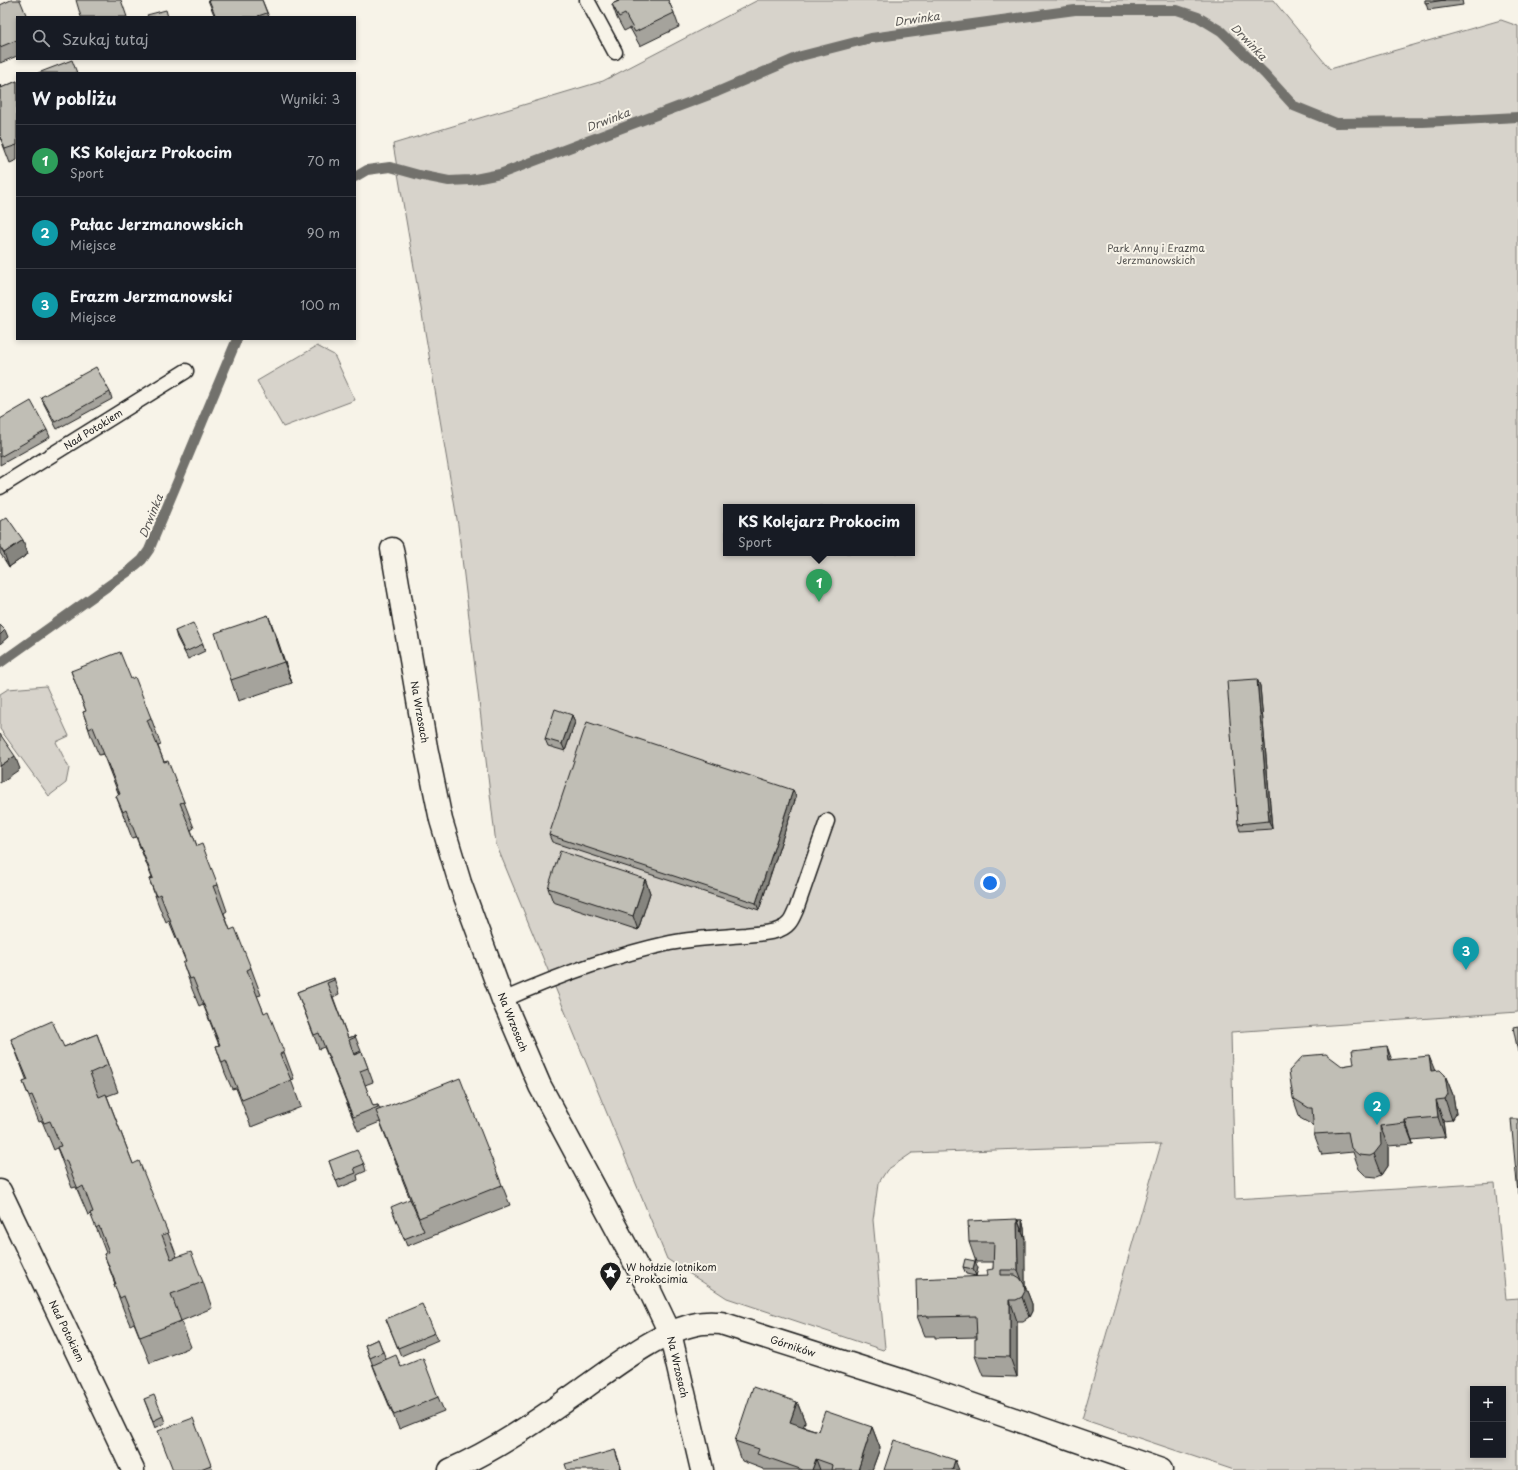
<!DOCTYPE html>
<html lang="pl">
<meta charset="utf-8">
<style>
:root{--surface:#171b24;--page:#242831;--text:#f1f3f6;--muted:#9ea1a6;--line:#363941;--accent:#919294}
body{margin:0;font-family:"Playpen Sans",sans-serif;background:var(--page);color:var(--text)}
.controls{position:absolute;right:12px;bottom:12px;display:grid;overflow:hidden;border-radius:0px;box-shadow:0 2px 6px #0003}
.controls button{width:36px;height:36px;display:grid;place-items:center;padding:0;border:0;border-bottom:1px solid var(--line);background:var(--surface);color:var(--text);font:20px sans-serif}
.you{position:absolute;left:990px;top:883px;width:14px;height:14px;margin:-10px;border:3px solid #fff;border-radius:50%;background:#1a73e8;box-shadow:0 0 0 6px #1a73e833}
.badge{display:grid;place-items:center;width:26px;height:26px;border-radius:50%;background:var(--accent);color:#fff;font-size:13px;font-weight:700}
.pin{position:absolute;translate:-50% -33px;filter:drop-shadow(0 1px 2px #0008)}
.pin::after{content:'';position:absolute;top:21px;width:14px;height:12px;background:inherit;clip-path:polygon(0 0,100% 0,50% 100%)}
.popup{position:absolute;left:723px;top:504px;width:192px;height:52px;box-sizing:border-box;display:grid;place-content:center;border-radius:0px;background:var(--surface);filter:drop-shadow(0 1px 3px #0005);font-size:13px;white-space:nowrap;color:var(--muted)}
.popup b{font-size:15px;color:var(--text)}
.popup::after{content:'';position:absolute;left:50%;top:100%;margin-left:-8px;border:8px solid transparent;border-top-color:var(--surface)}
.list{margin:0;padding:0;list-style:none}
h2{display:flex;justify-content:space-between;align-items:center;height:52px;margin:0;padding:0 16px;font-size:17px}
h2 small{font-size:13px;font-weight:400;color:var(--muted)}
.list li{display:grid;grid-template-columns:26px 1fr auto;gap:12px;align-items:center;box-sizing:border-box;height:72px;padding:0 16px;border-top:1px solid var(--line)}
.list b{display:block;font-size:15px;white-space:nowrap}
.list p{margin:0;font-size:13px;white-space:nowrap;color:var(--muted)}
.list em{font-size:13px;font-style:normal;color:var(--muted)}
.icon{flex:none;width:22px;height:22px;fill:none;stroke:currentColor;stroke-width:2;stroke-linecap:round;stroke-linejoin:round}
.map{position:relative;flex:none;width:1518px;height:1470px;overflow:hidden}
.search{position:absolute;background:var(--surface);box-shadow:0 2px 6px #0003;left:16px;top:16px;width:340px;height:44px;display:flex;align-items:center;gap:10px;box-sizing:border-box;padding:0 14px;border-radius:0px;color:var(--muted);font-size:15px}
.panel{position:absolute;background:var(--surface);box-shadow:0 2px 6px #0003;left:16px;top:72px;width:340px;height:268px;border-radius:0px}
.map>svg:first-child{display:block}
.green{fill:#d7d3cb;stroke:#7a7874;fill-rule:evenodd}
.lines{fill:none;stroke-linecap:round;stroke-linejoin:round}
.stream{stroke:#72716c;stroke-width:10}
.lane-casing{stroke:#1c1c1c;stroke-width:17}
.street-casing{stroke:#1c1c1c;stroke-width:25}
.lane{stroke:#f7f3e8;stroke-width:14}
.street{stroke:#f7f3e8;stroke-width:22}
.wall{fill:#a5a39c;stroke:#1c1c1c}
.shaded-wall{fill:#86857f;stroke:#1c1c1c}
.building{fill:#c0beb5;stroke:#1c1c1c}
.labels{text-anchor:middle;stroke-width:4;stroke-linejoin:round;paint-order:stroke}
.park-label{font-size:10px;fill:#545351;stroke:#f7f3e8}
.street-label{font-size:10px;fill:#1c1c1c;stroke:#f7f3e8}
.poi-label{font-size:10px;fill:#1c1c1c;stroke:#f7f3e8;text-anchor:start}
.water-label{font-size:11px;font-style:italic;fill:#565452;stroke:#f7f3e8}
</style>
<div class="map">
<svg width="1518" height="1470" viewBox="0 0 1518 1470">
<rect width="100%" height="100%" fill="#f7f3e8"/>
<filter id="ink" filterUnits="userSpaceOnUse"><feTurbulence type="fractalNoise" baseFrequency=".025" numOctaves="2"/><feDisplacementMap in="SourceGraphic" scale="8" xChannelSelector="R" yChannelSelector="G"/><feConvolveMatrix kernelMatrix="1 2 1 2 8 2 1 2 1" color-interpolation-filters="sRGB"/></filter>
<g filter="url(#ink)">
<!-- green -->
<g class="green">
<path d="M758,0H1273L1330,69L1501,20L1518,26V1012L1231,1032L1235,1199L1495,1183L1506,1299L1518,1298V1470H1234L1082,1419L1161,1144L912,1153L887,1170L878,1184L873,1220L885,1348L883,1350L727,1298L667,1259L496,844L458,525L393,144L603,81ZM726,507H912V553H726ZM1473,1389H1503V1455H1473Z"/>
<polygon points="317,346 334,355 355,400 283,427 257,381"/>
<polygon points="46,686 69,736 56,742 69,768 66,783 49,796 0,729 0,694 8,689"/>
</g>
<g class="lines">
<!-- stream -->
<g class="stream">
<polyline points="355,177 367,170 390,167 419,175 449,181 470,180 500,174 717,92 801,56 871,38 1075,10 1177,10 1198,17 1221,31 1265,74 1294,106 1336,123 1423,122 1518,117"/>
<polyline points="0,663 129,571 142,560 149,550 237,339"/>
</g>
<defs>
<g id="lane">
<polyline points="587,0 615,52"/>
<polyline points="0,487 186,371"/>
<path d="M503,1000C555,977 615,955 670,943C695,938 721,937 746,935C759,933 780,934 789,923C792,920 794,914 796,910L827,821"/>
</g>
<g id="street">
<polyline points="392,549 426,747 441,820 460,883 503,1000 540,1086 650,1291 670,1333 702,1470"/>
<polyline points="0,1191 133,1470"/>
<path d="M450,1470C498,1449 541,1418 584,1388C615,1366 660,1331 697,1324C705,1322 713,1323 721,1323L916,1385L1161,1470"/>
</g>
</defs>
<!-- lane casing -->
<use href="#lane" class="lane-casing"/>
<!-- street casing -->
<use href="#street" class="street-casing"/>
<!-- lane -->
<use href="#lane" class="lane"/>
<!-- street -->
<use href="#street" class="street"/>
</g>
<!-- wall -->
<g class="wall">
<polygon points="208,0 262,0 269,17 215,17"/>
<polygon points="617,0 668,0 674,13 679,27 640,46 630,28 624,31 617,18 612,4 618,1"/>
<polygon points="1425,0 1462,0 1463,5 1428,10"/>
<polygon points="0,5 17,17 17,56 0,63"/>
<polygon points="17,81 17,160 10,163 0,137 0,85 1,88"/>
<polygon points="110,392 112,399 57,429 44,404 41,397"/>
<polygon points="0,419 47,430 50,437 0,465"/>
<polygon points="0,521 28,554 9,567 0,553"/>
<polygon points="268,615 292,683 238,701 231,680"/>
<polygon points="175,631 203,644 205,651 188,659 177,638"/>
<polygon points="71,671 131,679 151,718 161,745 158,746 164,762 184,802 194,828 191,830 197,846 218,885 227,911 224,913 230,930 251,968 261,995 257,996 264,1013 284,1052 294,1079 291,1080 301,1107 251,1127 236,1088 232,1089 225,1073 216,1046 219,1045 203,1004 199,1006 192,989 183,963 186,962 169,921 166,923 159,906 149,879 152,878 136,837 132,838 126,822 116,796 119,795 103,754 99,755 92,739 83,712 86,711"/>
<polygon points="1257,679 1260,686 1272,829 1240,831 1238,824"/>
<polygon points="572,715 575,722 565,751 548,746 545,739"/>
<polygon points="793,790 796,797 759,910 552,842 549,835"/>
<polygon points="645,879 650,893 638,930 553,902 548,888"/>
<polygon points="334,978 339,994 333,997 348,1038 355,1036 361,1051 354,1054 354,1055 362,1052 373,1082 365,1085 373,1106 378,1105 380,1109 502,1185 510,1205 407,1246 394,1214 410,1199 380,1122 358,1131 324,1047 319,1049 297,992"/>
<polygon points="97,1034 118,1092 107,1096 133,1164 168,1233 177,1257 203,1282 212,1308 181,1321 191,1347 150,1363 134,1323 130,1325 124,1311 114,1284 115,1284 104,1254 106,1253 91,1214 88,1215 76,1187 72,1188 57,1148 54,1150 42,1121 39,1122 23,1082 27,1081 11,1039 64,1047"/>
<polygon points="1392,1060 1435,1071 1445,1075 1453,1095 1456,1114 1452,1120 1443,1121 1445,1137 1412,1140 1413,1144 1388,1146 1388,1166 1382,1175 1377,1177 1366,1176 1359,1169 1353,1152 1322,1155 1314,1134 1314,1126 1300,1118 1293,1098 1342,1066"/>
<polygon points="329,1161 364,1164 366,1171 357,1175 358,1180 339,1188"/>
<polygon points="1018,1220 1022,1220 1024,1227 1025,1286 1032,1304 1032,1311 1029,1317 1023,1321 1017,1321 1017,1377 983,1376 975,1356 977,1337 935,1338 935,1336 925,1336 917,1316 988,1276 993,1269 994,1262 976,1262 969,1242"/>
<polygon points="963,1267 978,1268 976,1276 966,1274"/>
<polygon points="386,1319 435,1333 438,1340 401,1356"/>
<polygon points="378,1339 386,1359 401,1367 438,1397 444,1411 399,1429 378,1379 365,1345"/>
<polygon points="144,1399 163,1416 165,1423 155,1428"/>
<polygon points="797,1402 805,1422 803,1426 818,1431 872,1427 880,1448 872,1470 763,1470 763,1469 742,1461 735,1441"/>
<polygon points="211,1465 213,1470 173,1470"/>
</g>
<!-- shaded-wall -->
<g class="shaded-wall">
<polygon points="23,540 28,554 9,567 4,553"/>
<polygon points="268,615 276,635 292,683 284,662"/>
<polygon points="5,630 8,637 0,644 0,635"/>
<polygon points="1257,679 1260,686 1272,829 1269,821"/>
<polygon points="572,715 575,722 565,751 562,744"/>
<polygon points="15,756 20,769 0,783 0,766"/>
<polygon points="793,790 796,797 759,910 756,903"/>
<polygon points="645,879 650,893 638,930 633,916"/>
<polygon points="1387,1046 1394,1066 1389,1060"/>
<polygon points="1429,1056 1437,1076 1431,1071"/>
<polygon points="1445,1075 1453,1095 1456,1114 1452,1120 1445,1099"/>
<polygon points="1436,1100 1443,1121 1445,1137 1438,1117"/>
<polygon points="1405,1120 1412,1140 1413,1144 1405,1123"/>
<polygon points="1380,1126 1388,1146 1388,1166 1382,1175 1374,1154"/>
<polygon points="1017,1219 1025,1239 1025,1286 1032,1304 1032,1311 1029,1317 1022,1297 1025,1288 1018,1270"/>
<polygon points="1022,1220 1024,1227 1025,1239 1022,1232"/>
<polygon points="975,1261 978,1268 976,1276 973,1269"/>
<polygon points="1010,1300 1017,1321 1017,1377 1010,1357"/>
<polygon points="797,1402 805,1422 798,1442 790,1422"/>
<polygon points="872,1427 880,1448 872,1470 858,1470"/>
<polygon points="615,1450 620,1464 622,1470 621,1470"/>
<polygon points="816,1459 820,1470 812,1470"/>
<polygon points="955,1460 959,1470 952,1470"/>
</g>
<!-- building -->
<g class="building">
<polygon points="11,0 20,0 27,17 17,17 17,40 0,47 0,5"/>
<polygon points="76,0 121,0 127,17 81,17"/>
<polygon points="209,0 262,0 267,13 258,16 258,17 216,17"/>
<polygon points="619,0 668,0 674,13 635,32 625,14 619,17 612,4 619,1"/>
<polygon points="1425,0 1445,0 1425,3"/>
<polygon points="166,10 168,17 148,17 147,15"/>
<polygon points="72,60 77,73 38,73"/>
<polygon points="17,81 17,145 5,149 0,135 0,85 1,88"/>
<polygon points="96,367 110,392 55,422 41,397"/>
<polygon points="31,401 47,430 0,457 0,419"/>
<polygon points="7,517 23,540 4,553 0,547 0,521"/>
<polygon points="268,615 284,662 231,680 215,633"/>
<polygon points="193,623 203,644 185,652 175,631"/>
<polygon points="0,625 5,630 0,635"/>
<polygon points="120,652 131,679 135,677 151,718 147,720 164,762 168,761 184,802 180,803 197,846 202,844 218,885 213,886 230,930 235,928 251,968 247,970 264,1013 268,1011 284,1052 280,1054 291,1080 242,1100 226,1061 222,1063 216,1046 220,1045 193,978 189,979 183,963 186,961 160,894 156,896 149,879 153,878 126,810 123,812 116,796 120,794 93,727 89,729 83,712 86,711 71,671"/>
<polygon points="1257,679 1269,821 1238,824 1227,681"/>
<polygon points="555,709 572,715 562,744 545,739"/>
<polygon points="587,722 793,790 756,903 549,835"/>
<polygon points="0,734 15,756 0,766"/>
<polygon points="560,851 645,879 633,916 548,888"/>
<polygon points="334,978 334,980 327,983 348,1038 355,1036 356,1037 349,1040 354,1055 362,1052 368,1068 360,1071 373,1106 378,1105 378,1107 353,1117 319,1033 314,1035 297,992"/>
<polygon points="52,1021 64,1047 97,1034 108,1065 90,1073 99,1097 106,1094 133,1164 139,1161 168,1233 162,1235 171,1259 191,1252 203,1282 171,1294 181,1321 140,1337 124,1296 120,1298 114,1284 116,1284 104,1254 109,1252 99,1226 96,1228 90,1213 93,1212 83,1186 78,1189 66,1160 63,1161 57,1147 61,1146 50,1121 44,1123 32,1095 29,1096 23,1082 28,1080 11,1039"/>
<polygon points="1518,1026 1518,1052 1513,1027"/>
<polygon points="1387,1046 1389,1060 1429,1056 1431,1071 1440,1070 1445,1075 1448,1094 1445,1099 1436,1100 1438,1117 1405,1120 1405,1123 1380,1126 1381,1145 1374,1154 1370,1156 1359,1155 1351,1148 1348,1132 1314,1134 1312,1108 1309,1108 1293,1098 1289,1071 1303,1056 1326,1054 1342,1066 1354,1064 1352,1050"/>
<polygon points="460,1078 502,1185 419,1218 376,1111"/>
<polygon points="1511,1119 1518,1119 1518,1194"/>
<polygon points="357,1150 364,1164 354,1168 356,1173 336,1181 329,1161"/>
<polygon points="410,1199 424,1231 404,1239 391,1207"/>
<polygon points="1017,1219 1018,1270 1001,1270 1001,1275 1015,1275 1020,1278 1024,1284 1025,1291 1022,1297 1016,1300 1010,1300 1010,1357 975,1356 975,1339 977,1339 976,1316 928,1317 927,1315 917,1316 916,1279 988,1276 987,1270 993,1269 994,1242 969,1242 968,1221"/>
<polygon points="1018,1220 1022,1220 1022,1232"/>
<polygon points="965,1259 975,1261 973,1269 963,1267"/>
<polygon points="422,1304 435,1333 398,1348 386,1319"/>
<polygon points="378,1339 383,1352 370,1358 365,1345"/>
<polygon points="396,1355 401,1367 423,1358 438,1397 394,1415 373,1365"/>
<polygon points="753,1387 797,1402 790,1422 804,1427 818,1431 825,1411 872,1427 858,1470 832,1470 833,1465 816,1459 812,1470 803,1470 757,1454 759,1449 735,1441"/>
<polygon points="154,1395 163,1416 153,1421 144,1399"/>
<polygon points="193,1418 211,1465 198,1470 173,1470 158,1431"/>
<polygon points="894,1440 955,1460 952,1470 884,1470"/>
<polygon points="615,1450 621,1470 567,1470 565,1464"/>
</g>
</g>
<!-- icons -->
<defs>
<symbol id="sight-pin" viewBox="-11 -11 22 30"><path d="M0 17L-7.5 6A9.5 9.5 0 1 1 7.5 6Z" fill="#1c1c1c" stroke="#f7f3e8"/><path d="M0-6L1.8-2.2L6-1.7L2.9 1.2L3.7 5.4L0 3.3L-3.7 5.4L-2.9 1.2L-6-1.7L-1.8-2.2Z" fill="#fff"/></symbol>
</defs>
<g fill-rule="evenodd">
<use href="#sight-pin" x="598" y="1260" width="25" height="34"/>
</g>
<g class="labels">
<!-- park labels -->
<g class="park-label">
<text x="1156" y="252">Park Anny i Erazma<tspan x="1156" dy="12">Jerzmanowskich</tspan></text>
</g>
<!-- street labels -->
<g class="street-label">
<text transform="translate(93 429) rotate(-32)" y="4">Nad Potokiem</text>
<text transform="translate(420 712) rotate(80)" y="4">Na Wrzosach</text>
<text transform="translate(513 1022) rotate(68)" y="4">Na Wrzosach</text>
<text transform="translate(67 1331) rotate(64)" y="4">Nad Potokiem</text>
<text transform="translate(793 1346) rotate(18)" y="4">Górników</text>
<text transform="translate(678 1367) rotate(77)" y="4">Na Wrzosach</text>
</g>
<!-- poi labels -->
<g class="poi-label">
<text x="626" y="1271">W hołdzie lotnikom<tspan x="626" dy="12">z Prokocimia</tspan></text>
</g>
<!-- water labels -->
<g class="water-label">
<text transform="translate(917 19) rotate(-8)" y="4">Drwinka</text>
<text transform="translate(1249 42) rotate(46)" y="4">Drwinka</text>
<text transform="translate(608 120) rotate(-21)" y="4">Drwinka</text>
<text transform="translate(151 516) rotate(-68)" y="4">Drwinka</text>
</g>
</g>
</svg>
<div class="controls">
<button>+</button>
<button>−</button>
</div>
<div class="you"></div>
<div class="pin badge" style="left:819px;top:602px;background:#2e9e5b">1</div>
<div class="popup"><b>KS Kolejarz Prokocim</b>Sport</div>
<div class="pin badge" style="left:1377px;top:1125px;background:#0f9aa8">2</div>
<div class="pin badge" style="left:1466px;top:970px;background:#0f9aa8">3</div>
<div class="search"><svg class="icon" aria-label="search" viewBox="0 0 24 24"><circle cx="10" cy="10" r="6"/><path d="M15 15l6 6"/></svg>Szukaj tutaj</div>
<section class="panel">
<h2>W pobliżu<small>Wyniki: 3</small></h2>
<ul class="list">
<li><span class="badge" style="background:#2e9e5b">1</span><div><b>KS Kolejarz Prokocim</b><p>Sport</p></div><em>70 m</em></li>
<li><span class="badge" style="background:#0f9aa8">2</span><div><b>Pałac Jerzmanowskich</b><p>Miejsce</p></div><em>90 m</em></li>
<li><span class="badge" style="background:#0f9aa8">3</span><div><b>Erazm Jerzmanowski</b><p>Miejsce</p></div><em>100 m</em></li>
</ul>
</section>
</div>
